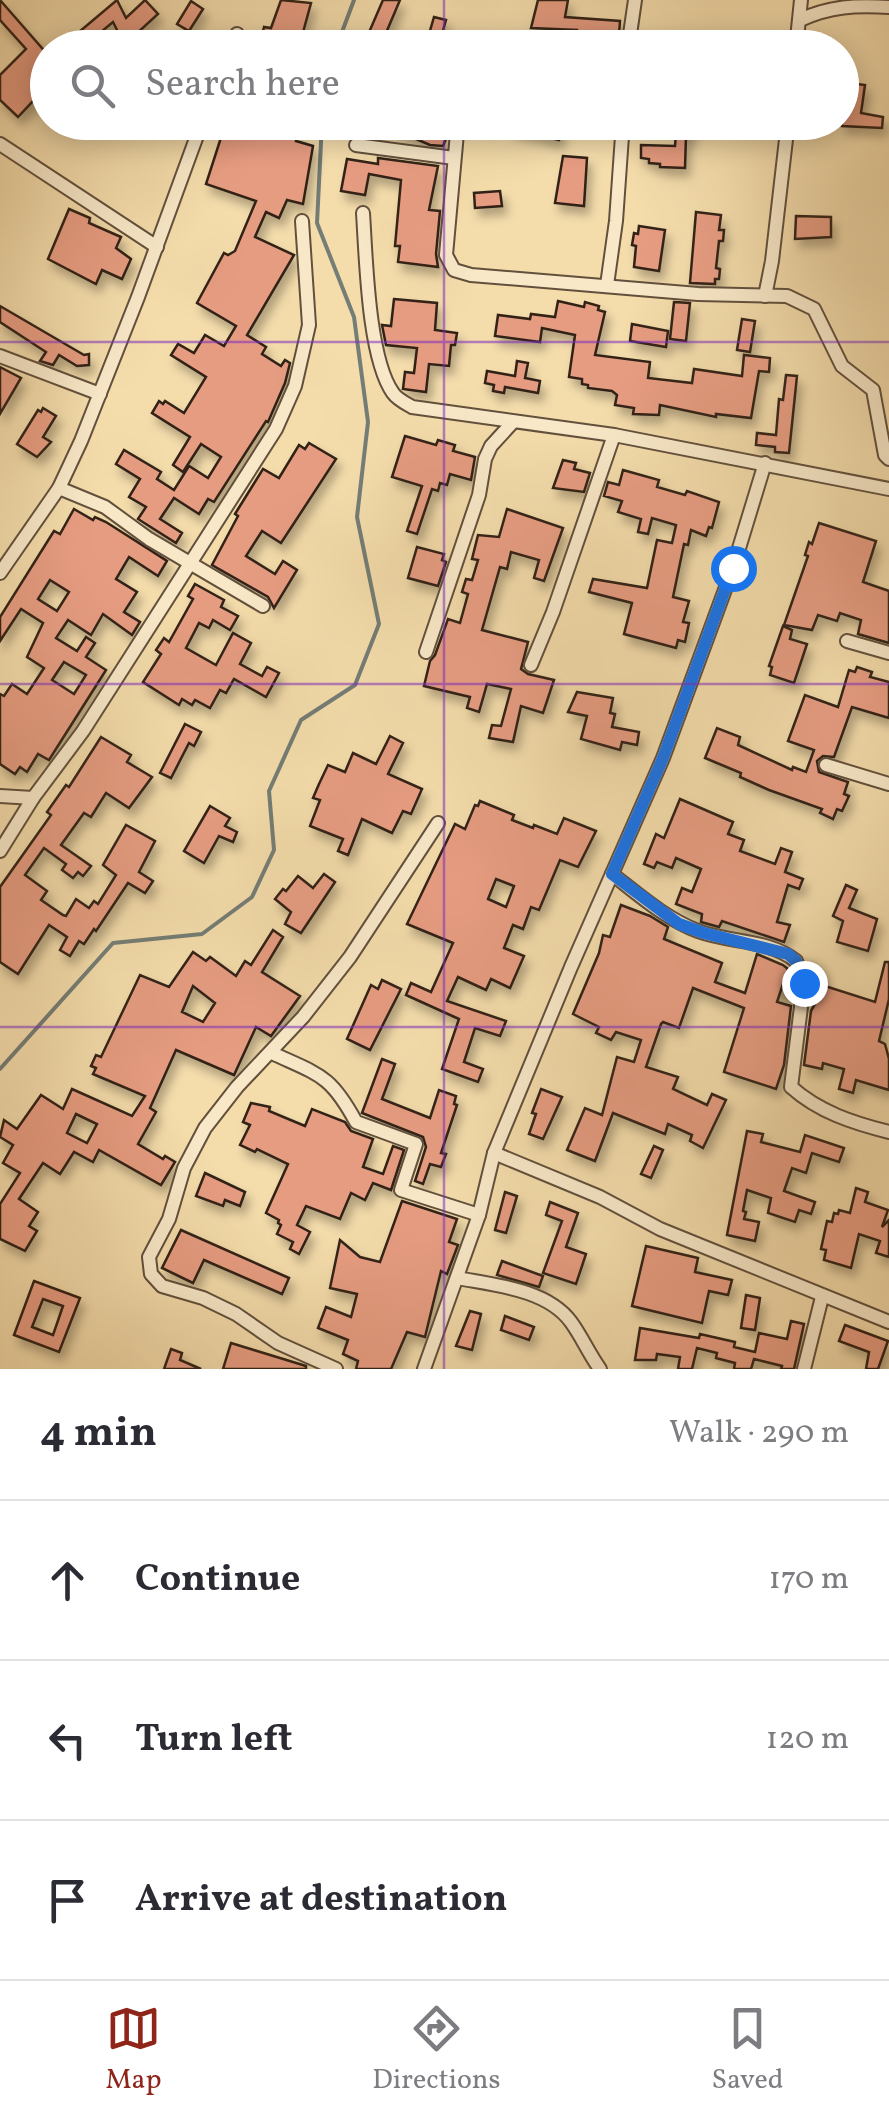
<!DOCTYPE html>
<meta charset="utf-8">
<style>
:root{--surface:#fff;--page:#f2f2f3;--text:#2b2b33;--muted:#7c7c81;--line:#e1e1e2;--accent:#8f2418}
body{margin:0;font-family:Vollkorn,serif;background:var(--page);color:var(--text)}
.stop{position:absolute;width:30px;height:30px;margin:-22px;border:8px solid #1a73e8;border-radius:50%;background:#fff}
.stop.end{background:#1a73e8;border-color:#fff;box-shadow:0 2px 10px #0008}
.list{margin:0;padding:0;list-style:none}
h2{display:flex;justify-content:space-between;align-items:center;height:130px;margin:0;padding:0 40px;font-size:42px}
h2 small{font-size:32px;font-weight:400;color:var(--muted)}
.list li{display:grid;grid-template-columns:65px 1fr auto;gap:30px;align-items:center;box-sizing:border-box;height:160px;padding:0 40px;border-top:2px solid var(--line)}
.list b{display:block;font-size:38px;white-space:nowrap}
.list em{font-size:32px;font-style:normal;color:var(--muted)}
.icon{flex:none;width:55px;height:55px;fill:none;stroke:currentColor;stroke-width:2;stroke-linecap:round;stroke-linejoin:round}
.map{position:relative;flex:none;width:889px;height:1369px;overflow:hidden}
.search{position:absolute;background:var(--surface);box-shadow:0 5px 25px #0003;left:30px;right:30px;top:30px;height:110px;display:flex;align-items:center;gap:25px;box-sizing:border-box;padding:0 35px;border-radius:55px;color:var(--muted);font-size:38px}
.sheet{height:610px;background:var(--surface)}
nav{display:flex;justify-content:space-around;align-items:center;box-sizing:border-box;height:140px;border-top:2px solid var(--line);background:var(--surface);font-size:28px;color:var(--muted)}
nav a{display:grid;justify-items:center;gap:5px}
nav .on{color:var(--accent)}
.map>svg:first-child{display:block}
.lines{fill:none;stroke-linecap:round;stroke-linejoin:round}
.stream{stroke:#747d76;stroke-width:4}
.building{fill:#e69c81;stroke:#322218;stroke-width:2.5;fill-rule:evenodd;filter:url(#shadow)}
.minor-casing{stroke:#62503d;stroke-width:16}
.minor{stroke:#f8e8c8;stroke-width:12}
.route{stroke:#1a73e8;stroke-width:12}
.grid{fill:none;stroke:#7b2cbf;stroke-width:2.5;stroke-opacity:0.55}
</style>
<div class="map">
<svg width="889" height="1369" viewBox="0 0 889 1369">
<defs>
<filter id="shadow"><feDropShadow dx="4.5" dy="8" stdDeviation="5" flood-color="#0004"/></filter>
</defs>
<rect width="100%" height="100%" fill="#f4dcab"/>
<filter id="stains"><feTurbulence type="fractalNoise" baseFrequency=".002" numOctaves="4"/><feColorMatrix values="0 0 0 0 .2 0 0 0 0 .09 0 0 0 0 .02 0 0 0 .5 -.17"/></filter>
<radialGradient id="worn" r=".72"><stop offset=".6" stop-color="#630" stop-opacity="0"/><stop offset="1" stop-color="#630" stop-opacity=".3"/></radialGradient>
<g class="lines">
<!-- stream -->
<g class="stream">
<polyline points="336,48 354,0"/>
<polyline points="0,1069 113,943 202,934 252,897 274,850 269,791 301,720 355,685 379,624 357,517 368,422 354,317 317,223 322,122"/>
</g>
</g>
<!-- building -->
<g class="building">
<polygon points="0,0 48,55 48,108 35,99 18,117 0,100 0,75 26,49 0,20"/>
<polygon points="117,0 126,18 145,0 158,14 135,35 139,43 126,48 113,22 82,48 60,48"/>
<polygon points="281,0 311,3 302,36 306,37 303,48 261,40 264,27 271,28"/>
<polygon points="383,0 400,0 383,40 367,37"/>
<polygon points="538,0 568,0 565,17 620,21 618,48 578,48 577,30 531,28"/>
<polygon points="191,1 203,9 189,31 177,24"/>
<polygon points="434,17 446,20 438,48 425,48"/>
<polygon points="842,82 865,85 861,113 883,117 882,128 842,126"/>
<polygon points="226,122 281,122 279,129 297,134 296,141 313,146 303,204 287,200 279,218 266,212 255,237 294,255 247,335 266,347 262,354 281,366 285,360 290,363 285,383 268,422 266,421 214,502 208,499 199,514 174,498 160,519 182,533 176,543 138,519 146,507 129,497 140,479 116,464 124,450 161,472 157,479 174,490 189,466 208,478 221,457 201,444 183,472 173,465 190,437 152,413 159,401 163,404 165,401 184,413 206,377 171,355 178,344 194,353 205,335 224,346 236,326 197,303 224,253 228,255 235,251 256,201 206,184"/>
<polygon points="357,122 442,122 438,133 446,139 443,146 430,145 381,124 378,138 355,135"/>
<polygon points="511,122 562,122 559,140 511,129"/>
<polygon points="677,122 692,122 691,136 686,136 685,168 660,167 660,164 649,163 649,159 641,158 641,145 675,146"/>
<polygon points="563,156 587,158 584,206 555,203"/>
<polygon points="378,158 438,166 429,210 440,211 436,254 438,267 398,262 400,246 395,246 401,180 369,174 365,195 341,191 347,159 378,164"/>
<polygon points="500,191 502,206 475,208 474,193"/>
<polygon points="69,209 90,218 89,223 121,237 116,248 131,259 122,279 102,270 96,284 48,259"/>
<polygon points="696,212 721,215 719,230 724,230 723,241 719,241 716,268 720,269 719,279 715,279 715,284 690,283"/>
<polygon points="796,216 831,217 831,237 795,239"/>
<polygon points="639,226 665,230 659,271 634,267 636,246 632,245 634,233 638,234"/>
<polygon points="394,299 437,303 435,330 457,333 455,345 451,345 449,366 429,364 426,392 403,389 405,372 414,373 417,348 386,345 382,325 391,326"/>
<polygon points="558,301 584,307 585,302 599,306 598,310 605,312 595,355 650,362 648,378 692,383 694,369 742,376 744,355 770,358 769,372 759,371 751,418 716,414 716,417 660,405 659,415 633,414 634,408 615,405 617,395 612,391 588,388 588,385 582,384 582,379 569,377 575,335 542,328 540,342 495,336 498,315 530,319 531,314 555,317"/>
<polygon points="674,302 690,303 686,341 670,339"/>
<polygon points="0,306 84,355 89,354 89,365 77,366 59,355 53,365 40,361 46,352 0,322"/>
<polygon points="742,319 755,321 750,352 737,350"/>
<polygon points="632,324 668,331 666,347 630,341"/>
<polygon points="517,361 528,363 525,378 540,381 538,393 505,387 504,393 493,391 494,385 485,383 487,371 515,376"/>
<polygon points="0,367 21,378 0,414"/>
<polygon points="786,375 797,376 789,453 775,452 775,447 756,445 757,433 776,435 779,399 783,400"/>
<polygon points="43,408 56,416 43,437 51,442 37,457 17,444 38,410 41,412"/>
<polygon points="405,436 436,445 438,440 455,445 453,451 475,457 471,480 450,474 447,485 440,483 438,491 432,489 417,534 407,531 422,486 392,477"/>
<polygon points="309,443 336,459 281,543 262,531 246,556 275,574 283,561 297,570 274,608 268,597 212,565 238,516 235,514 263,469 279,478 299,445 305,449"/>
<polygon points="563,460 576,463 574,469 590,473 584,492 553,488"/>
<polygon points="623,470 659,480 657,487 685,495 687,491 719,502 712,528 709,527 706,536 691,530 688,545 684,544 673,597 689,601 683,622 689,623 685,642 678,640 676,648 624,634 632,603 589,592 593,579 647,588 657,540 672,543 676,525 652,518 648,534 638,532 641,519 618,512 622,501 604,496 608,482 619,485"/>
<path d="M74,509L93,520L95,517L106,522L167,561L158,576L129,557L116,579L137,592L124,612L140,622L132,635L103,614L91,635L68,620L56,638L77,651L86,637L95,643L86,657L106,670L49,760L38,754L27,772L20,767L15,774L0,764V694L4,696L12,684L27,694L44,668L27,657L43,623L21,609L0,641V617L54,531L60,534ZM50,580L69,592L57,611L38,599ZM64,662L86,675L74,694L52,680Z"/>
<polygon points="507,509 563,528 544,581 534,578 539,560 511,552 507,569 500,567 482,630 528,642 521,669 528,674 554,680 543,713 521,706 513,742 489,738 492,725 501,726 511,689 487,684 479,712 467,708 470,697 424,686 430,661 435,655 448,619 460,623 468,594 462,592 466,579 472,580 478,560 472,559 478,535 499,537"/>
<polygon points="819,523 876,541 863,582 889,591 889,643 858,634 861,620 840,613 837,621 818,615 812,630 784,625 808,556 805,555 809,542 812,544"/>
<polygon points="417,547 444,554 442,560 446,562 438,586 408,578"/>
<polygon points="195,584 224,600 221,607 238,616 230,630 213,620 209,628 199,623 186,648 216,665 233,633 251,643 240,664 262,676 267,667 279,673 266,697 234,679 226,693 220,690 210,708 195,700 192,705 182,699 179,705 143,682 161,654 156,650 164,638 169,642 193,599 188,596"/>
<polygon points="783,626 792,630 790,639 807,644 794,683 770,675 772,667 769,666"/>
<polygon points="857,667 872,672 870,677 889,682 889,718 852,707 834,757 823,756 817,761 819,772 848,782 844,794 849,796 842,811 837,809 833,819 820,813 822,809 769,790 740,777 741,773 705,758 717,728 740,737 738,745 792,770 793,767 806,772 814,750 788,741 805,695 838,707 849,670 855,672"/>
<polygon points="577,692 613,698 610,713 615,714 612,727 639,732 637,745 622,742 620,750 581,739 587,716 568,712"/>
<polygon points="185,724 201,732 194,746 189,743 171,778 160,773"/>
<polygon points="390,736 403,743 388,774 422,789 411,814 403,811 392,833 362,819 348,855 338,851 343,839 310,826 320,800 313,798 319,784 328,765 345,772 353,753 376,764"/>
<polygon points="101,737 131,755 127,762 152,777 129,808 106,793 91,817 84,813 61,845 91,866 83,876 78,872 73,878 62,870 66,864 44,848 25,875 47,891 41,900 63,915 66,916 76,899 89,908 94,901 98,904 116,875 103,865 126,825 155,841 139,872 153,881 145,893 128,883 96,931 94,929 84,944 79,941 70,956 60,950 67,937 49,925 18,974 0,962 0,887 51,815 47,812 66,785 69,787"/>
<polygon points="680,799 733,822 728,834 744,840 740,851 775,864 781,848 792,852 785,872 803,879 799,889 788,885 777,922 790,925 784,942 722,921 719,927 701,922 702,914 676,904 682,888 692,892 701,869 676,858 672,868 657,862 654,868 644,864 656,834 664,838"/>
<path d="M480,801L514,815L512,820L533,828L534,825L557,834L564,818L596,831L578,867L560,860L539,910L531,907L523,929L513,925L504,948L524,956L510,988L491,979L486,990L458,977L447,1001L506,1021L500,1036L475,1028L464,1062L483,1069L478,1082L442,1069L459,1019L406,995L411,983L431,992L453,943L407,924L455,824L465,829L475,805L478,806ZM496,879L514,886L506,907L488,899Z"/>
<polygon points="210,806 230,818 225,826 237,832 233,842 219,836 204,863 184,851"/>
<polygon points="324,874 335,882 301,933 285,924 291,912 275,899 283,889 286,891 298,876 313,888"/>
<polygon points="846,885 857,890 849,908 877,919 868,951 837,942 843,921 833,916"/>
<polygon points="621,905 650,916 668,927 664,939 722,963 715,982 745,993 757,954 783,965 788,969 777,1002 791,1006 784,1065 776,1089 724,1072 744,1008 693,988 679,1028 663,1022 661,1024 646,1067 678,1077 673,1089 707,1105 712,1094 726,1100 703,1148 690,1141 692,1135 668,1124 665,1134 613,1113 595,1161 567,1150 585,1108 602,1115 617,1057 634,1062 641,1040 616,1032 611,1040 596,1033 599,1027 573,1014 599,953 603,935 610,937"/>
<path d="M273,930L283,937L262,972L300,996L271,1036L256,1027L234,1075L176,1050L150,1108L156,1112L138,1144L163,1159L165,1156L175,1162L161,1185L99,1150L93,1162L74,1152L60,1174L43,1163L19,1199L38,1212L29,1226L37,1231L25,1251L0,1239V1204L20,1173L3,1163L13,1145L0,1137L4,1120L17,1129L41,1095L63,1109L72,1089L132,1116L145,1096L93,1074L96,1068L91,1066L96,1055L101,1057L140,975L169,987L193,952L206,961L210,957L236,976L245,961L251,965ZM193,986L215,1003L203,1022L182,1012ZM76,1114L97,1124L87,1143L67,1133Z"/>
<polygon points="885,962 889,962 889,999 879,1041 885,1044 889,1059 889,1090 856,1080 853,1093 839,1089 844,1069 823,1063 822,1069 804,1065 811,1011 825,986 875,1002"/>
<polygon points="382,980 401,989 370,1050 347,1039 371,985 378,989"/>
<polygon points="382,1059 395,1064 382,1099 430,1118 439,1090 456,1096 454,1104 457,1105 441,1153 446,1154 441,1167 430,1164 423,1184 415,1181 426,1147 423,1137 362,1113"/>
<polygon points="541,1089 562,1097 543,1139 529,1134 536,1114 532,1113"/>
<polygon points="251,1103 270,1107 269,1111 305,1126 312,1109 345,1122 351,1131 373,1139 363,1167 383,1174 393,1146 404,1150 391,1190 373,1183 365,1200 351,1193 340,1219 306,1206 297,1225 310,1232 299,1254 290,1249 293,1242 277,1234 281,1225 278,1223 279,1220 266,1213 288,1164 257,1149 255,1152 240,1145 250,1125 243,1122"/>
<polygon points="747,1131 763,1134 761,1142 800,1152 805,1135 844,1148 839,1162 812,1153 806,1173 792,1168 784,1191 815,1202 811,1214 799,1210 795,1222 768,1213 771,1198 747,1190 743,1211 746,1212 744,1219 759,1222 755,1241 727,1235"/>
<polygon points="654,1146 663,1150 651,1178 641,1174"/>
<polygon points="205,1173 245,1192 240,1206 225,1200 223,1206 196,1196"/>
<polygon points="856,1188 868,1192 865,1202 888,1210 882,1227 889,1220 889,1257 876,1253 880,1241 859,1234 851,1268 824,1260 826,1250 821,1249 827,1221 832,1222 834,1213 838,1214 839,1210 850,1213"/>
<polygon points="505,1192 517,1196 506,1233 495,1230"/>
<polygon points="402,1201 457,1219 449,1242 458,1245 447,1274 441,1271 425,1337 407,1332 391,1369 356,1369 358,1361 343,1354 348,1340 318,1328 326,1307 351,1317 357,1294 330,1288 340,1240 360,1257 380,1262"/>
<polygon points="550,1202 578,1213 566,1247 586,1254 576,1284 543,1273 562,1221 546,1215"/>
<polygon points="181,1230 289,1278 282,1294 204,1260 193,1283 162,1268"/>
<polygon points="646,1246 698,1258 695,1272 732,1280 728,1295 709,1291 702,1323 632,1306"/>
<polygon points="502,1261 543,1276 539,1287 497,1275"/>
<path d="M34,1281L80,1298L59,1352L14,1335ZM43,1299L63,1306L53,1335L32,1327Z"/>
<polygon points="746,1295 760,1298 755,1330 741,1328"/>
<polygon points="470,1311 481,1314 472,1350 456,1346"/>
<polygon points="505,1316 534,1327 529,1340 501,1330"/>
<polygon points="791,1321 804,1324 794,1369 781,1369 782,1366 754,1359 751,1369 734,1369 735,1363 716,1358 717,1353 697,1348 692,1369 678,1369 680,1357 657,1354 656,1360 635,1360 640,1328 699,1338 700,1334 735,1342 734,1347 755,1352 759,1333 787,1339"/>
<polygon points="845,1325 888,1341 878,1369 866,1369 869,1352 839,1341"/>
<polygon points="231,1343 306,1366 306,1369 223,1369"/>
<polygon points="171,1349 182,1353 180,1360 201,1369 164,1369"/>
</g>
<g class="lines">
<defs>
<g id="minor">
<path d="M800,20C830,6 856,5 889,7"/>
<polyline points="232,48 237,34"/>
<polyline points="464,48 464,44"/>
<polyline points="628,48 635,0"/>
<polyline points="796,48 801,0"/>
<polyline points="458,122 446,255 454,270 471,275 698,294 787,296 814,309 842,366 873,390 885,455 889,459"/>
<polyline points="0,144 157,247"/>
<polyline points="356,145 454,158"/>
<path d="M363,213C366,257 368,358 393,393C397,399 405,403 412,407L614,435L889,489"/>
<polyline points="607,285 616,221 623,122"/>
<polyline points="765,296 772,261 788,122"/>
<polyline points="0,356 100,394"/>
<polyline points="59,488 105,507 149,539 263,606"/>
<polyline points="0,573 59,488 81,441 138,297 202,122"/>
<polyline points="847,641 889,653"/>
<polyline points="426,652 479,495 485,459 491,446 513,422"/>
<polyline points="531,665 553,612 614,435"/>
<polyline points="826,765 889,784"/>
<polyline points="0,796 33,798 83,731 276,429 295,386 309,325 302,221"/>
<polyline points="0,851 33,798"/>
<path d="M612,874C639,895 666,919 698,931C730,943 769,939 796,961L804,983L791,1087C819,1112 853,1123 889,1132"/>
<path d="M272,1053C319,1075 330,1074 356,1122L416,1144L401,1190L479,1215"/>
<polyline points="494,1153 600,1197 660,1229 889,1322"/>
<path d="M457,1278C494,1285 547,1289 571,1322C582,1337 589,1354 600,1369"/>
<polyline points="336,1369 278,1343 236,1314 203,1298 162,1286 151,1274 149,1257 169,1219 184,1168 205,1128 237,1087 303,1017 350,957 438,823"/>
<polyline points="424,1369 479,1215 494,1153 571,967 663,758 733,568 765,463"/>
<polyline points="804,1369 822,1297"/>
</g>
</defs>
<!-- minor casing -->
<use href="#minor" class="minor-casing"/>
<!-- minor -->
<use href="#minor" class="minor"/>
</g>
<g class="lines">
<!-- route -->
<polyline class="route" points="733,568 663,758 612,874 679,924 704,933 788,954 796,961 804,983"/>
</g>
<!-- grid -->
<path class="grid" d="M444,0V48M444,122V1369M0,342H889M0,684H889M0,1027H889"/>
<rect width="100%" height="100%" filter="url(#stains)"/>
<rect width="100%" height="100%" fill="url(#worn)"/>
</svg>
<div class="stop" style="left:733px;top:568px"></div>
<div class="stop end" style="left:804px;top:983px"></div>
<div class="search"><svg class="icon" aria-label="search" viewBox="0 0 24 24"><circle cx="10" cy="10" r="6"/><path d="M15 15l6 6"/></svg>Search here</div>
</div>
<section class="sheet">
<h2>4 min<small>Walk · 290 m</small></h2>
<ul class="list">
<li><svg class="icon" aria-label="ahead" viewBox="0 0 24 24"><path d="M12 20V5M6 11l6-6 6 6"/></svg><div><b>Continue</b></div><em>170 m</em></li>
<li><svg class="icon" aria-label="left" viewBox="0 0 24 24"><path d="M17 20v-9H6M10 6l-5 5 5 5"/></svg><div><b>Turn left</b></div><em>120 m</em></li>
<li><svg class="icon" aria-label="arrive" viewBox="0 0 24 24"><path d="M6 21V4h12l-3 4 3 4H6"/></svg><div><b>Arrive at destination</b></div></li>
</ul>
</section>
<nav>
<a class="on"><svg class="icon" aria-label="map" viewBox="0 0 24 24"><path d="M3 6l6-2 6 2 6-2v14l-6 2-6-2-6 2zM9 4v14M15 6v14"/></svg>Map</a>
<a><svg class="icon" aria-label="directions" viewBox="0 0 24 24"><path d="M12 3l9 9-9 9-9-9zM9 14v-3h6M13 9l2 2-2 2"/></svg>Directions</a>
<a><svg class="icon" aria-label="saved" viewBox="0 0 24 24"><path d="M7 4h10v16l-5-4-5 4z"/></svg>Saved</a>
</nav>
